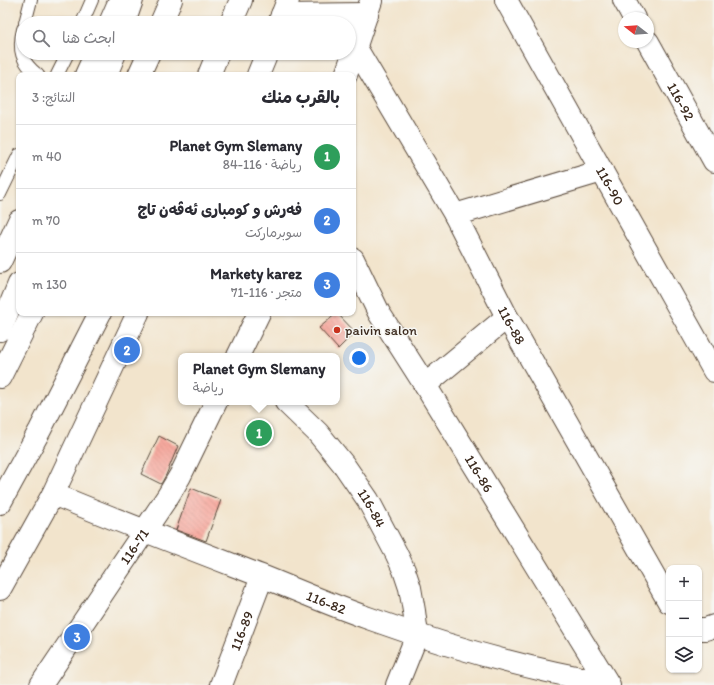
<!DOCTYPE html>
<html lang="ar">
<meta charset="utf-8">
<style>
:root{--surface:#fff;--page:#f7f7f7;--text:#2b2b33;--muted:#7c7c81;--line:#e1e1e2;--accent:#c8321e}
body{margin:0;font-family:Itim,"Playpen Sans Arabic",sans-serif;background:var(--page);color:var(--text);direction:rtl}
.controls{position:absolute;right:12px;bottom:12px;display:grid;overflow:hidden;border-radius:8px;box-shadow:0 1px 3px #0004}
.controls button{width:36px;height:36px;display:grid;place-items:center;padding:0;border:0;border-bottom:1px solid var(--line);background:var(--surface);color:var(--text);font:20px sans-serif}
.compass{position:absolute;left:618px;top:12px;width:36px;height:36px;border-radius:50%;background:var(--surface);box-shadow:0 1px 3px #0004;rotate:287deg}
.you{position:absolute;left:359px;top:358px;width:14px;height:14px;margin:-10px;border:3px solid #fff;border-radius:50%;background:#1a73e8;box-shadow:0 0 0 6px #1a73e833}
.badge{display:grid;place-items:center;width:26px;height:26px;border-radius:50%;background:var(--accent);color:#fff;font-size:13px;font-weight:700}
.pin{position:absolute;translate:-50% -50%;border:2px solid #fff;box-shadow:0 1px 4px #0006}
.popup{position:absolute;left:178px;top:353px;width:162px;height:52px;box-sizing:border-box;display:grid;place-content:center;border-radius:8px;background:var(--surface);filter:drop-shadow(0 1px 3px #0005);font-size:13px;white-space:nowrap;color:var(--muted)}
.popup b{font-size:15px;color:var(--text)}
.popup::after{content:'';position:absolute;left:50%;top:100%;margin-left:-8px;border:8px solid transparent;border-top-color:var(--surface)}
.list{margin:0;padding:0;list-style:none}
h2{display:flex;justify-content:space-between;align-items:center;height:52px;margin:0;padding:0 16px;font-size:17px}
h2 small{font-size:13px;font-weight:400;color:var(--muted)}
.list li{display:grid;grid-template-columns:26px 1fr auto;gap:12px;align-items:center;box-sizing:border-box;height:64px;padding:0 16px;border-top:1px solid var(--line)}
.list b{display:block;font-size:15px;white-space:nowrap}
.list p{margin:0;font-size:13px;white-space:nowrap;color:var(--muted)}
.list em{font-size:13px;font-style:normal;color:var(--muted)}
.icon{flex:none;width:22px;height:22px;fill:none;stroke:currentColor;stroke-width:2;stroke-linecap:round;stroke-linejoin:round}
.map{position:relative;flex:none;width:714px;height:685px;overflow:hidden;direction:ltr}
.search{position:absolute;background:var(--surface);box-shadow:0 1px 3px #0004;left:16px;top:16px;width:340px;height:44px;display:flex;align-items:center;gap:10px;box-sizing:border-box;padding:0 14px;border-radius:22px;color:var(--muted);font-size:15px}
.panel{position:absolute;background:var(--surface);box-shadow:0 1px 3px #0004;left:16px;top:72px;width:340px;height:244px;border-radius:8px;direction:rtl}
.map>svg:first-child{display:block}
.building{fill:url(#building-back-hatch)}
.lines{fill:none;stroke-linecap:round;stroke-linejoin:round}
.lane-casing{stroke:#564638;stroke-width:14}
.street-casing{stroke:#564638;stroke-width:24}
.secondary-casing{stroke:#564638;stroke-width:24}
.primary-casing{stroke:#564638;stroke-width:24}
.highway-casing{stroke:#564638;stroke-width:24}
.lane{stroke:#fff;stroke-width:12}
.street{stroke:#fff;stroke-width:22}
.secondary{stroke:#fff;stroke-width:22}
.primary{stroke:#fff;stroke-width:22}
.highway{stroke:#fff;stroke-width:22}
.poi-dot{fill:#c8321e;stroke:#f6f6f2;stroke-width:1.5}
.labels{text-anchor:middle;stroke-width:3;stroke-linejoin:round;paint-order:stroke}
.street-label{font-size:14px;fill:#3b2a1e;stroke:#f6f6f2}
.poi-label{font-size:14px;fill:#3b2a1e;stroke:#f6f6f2;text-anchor:start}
</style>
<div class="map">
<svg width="714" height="685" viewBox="0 0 714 685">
<defs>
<pattern id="building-back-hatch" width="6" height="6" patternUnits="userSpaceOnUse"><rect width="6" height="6" fill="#f7a296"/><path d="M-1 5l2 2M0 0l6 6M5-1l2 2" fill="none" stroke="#c9847a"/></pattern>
</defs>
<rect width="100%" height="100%" fill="#f6f6f2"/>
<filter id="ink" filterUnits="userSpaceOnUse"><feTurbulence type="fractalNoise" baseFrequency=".025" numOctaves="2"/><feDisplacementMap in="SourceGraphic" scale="8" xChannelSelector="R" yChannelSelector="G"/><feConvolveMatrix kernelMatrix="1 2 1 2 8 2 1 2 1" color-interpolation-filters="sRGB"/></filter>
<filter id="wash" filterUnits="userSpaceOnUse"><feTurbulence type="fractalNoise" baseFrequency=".012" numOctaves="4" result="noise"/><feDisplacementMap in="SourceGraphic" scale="16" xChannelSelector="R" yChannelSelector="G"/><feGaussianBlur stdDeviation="0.9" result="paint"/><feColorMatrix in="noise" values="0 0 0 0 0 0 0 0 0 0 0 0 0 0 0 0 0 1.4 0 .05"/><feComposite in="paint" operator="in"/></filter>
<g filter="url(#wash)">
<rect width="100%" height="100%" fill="#f2e4cc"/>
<g id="blocks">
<!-- building -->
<g class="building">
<polygon points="337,313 355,332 338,349 319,328"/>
<polygon points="159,436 178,446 166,475 161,484 141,474"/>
<polygon points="191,488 221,500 206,541 176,530"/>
</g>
</g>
</g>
<g filter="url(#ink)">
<use href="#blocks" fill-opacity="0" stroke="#564638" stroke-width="1"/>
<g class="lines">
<defs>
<g id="lane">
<polyline points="25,23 31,0"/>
<polyline points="82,23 92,0"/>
<path d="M23,29C18,50 21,62 38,75"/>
<polyline points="57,75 68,53"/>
<polyline points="0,194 19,155"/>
</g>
<g id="street">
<path id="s1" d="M506,0L714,371"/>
<polyline points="624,0 634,18"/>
<polyline points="282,15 367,14"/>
<path id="s2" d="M648,42L714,161"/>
<path id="s3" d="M356,48L455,215L507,317L669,602"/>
<polyline points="346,75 371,1"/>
<polyline points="455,215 602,171"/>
<path id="s4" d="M353,259L379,313L425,385L609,685"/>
<polyline points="238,356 259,313"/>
<polyline points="425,385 507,317"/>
<path id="s5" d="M286,402L318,433L344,465L368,500L396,553L404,570L410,588L414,611L417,635L397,685"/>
<path id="s6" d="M53,494C123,523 194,550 264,577C299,591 333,606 368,618C446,646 526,669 607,683"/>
<polyline points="699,629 706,629 714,626"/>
<path id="s7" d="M41,685L168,496L180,476L216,402"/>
<path id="s8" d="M221,685L262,577"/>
</g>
<g id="secondary">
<polyline points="110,23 120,0"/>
<polyline points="86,75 96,53"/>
<polyline points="0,262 19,221"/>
<polyline points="0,589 53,494 138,313"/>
</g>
<g id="primary">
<polyline points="279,23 288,0"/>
<polyline points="258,75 267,53"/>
</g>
<g id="highway">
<polyline points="124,23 132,0"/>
<polyline points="161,23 171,0"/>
<polyline points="231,23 241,0"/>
<polyline points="106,75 115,53"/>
<polyline points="139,75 149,53"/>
<polyline points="209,75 218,53"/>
<polyline points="0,330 19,284"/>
<polyline points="0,377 32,313"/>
<polyline points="0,503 40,430 100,313"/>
</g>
</defs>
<!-- lane casing -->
<use href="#lane" class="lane-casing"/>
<!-- street casing -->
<use href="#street" class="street-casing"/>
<!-- secondary casing -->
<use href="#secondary" class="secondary-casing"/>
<!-- primary casing -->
<use href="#primary" class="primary-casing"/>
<!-- highway casing -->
<use href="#highway" class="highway-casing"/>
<!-- lane -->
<use href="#lane" class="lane"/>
<!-- street -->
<use href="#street" class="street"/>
<!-- secondary -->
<use href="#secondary" class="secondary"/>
<!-- primary -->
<use href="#primary" class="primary"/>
<!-- highway -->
<use href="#highway" class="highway"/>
</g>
</g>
<!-- markers -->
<circle class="poi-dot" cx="337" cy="330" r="4"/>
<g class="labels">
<!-- street labels -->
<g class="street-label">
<text dy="5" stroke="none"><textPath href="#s2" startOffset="68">116-92</textPath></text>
<text dy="5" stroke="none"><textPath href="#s1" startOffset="213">116-90</textPath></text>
<text dy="5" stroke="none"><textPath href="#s3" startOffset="318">116-88</textPath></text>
<text dy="5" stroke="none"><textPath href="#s4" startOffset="249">116-86</textPath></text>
<text dy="5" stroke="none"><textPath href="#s5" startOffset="137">116-84</textPath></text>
<text dy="5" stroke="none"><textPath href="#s7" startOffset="167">116-71</textPath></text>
<text dy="5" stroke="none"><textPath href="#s6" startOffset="294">116-82</textPath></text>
<text dy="5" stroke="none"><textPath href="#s8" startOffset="58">116-89</textPath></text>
</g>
<!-- poi labels -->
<g class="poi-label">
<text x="345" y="335">paivin salon</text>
</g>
</g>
</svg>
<div class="controls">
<button>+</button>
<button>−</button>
<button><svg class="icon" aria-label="layers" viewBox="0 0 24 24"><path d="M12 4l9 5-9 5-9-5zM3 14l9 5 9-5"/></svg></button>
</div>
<svg class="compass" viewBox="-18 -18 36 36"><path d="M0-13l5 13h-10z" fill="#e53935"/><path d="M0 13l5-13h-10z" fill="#7c7c81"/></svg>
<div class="you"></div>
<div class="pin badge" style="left:259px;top:433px;background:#2e9e5b">1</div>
<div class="popup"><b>Planet Gym Slemany</b>رياضة</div>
<div class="pin badge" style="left:127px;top:350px;background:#3f7fe0">2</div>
<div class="pin badge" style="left:77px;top:637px;background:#3f7fe0">3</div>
<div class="search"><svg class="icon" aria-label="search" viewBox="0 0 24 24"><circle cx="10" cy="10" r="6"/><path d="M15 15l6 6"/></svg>ابحث هنا</div>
<section class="panel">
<h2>بالقرب منك<small>النتائج: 3</small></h2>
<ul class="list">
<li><span class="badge" style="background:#2e9e5b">1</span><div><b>Planet Gym Slemany</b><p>رياضة · 116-84</p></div><em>40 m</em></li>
<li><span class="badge" style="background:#3f7fe0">2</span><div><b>فەرش و کومباری ئەڤەن تاج</b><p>سوبرماركت</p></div><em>70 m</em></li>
<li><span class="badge" style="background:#3f7fe0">3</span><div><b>Markety karez</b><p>متجر · 116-71</p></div><em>130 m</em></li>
</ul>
</section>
</div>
